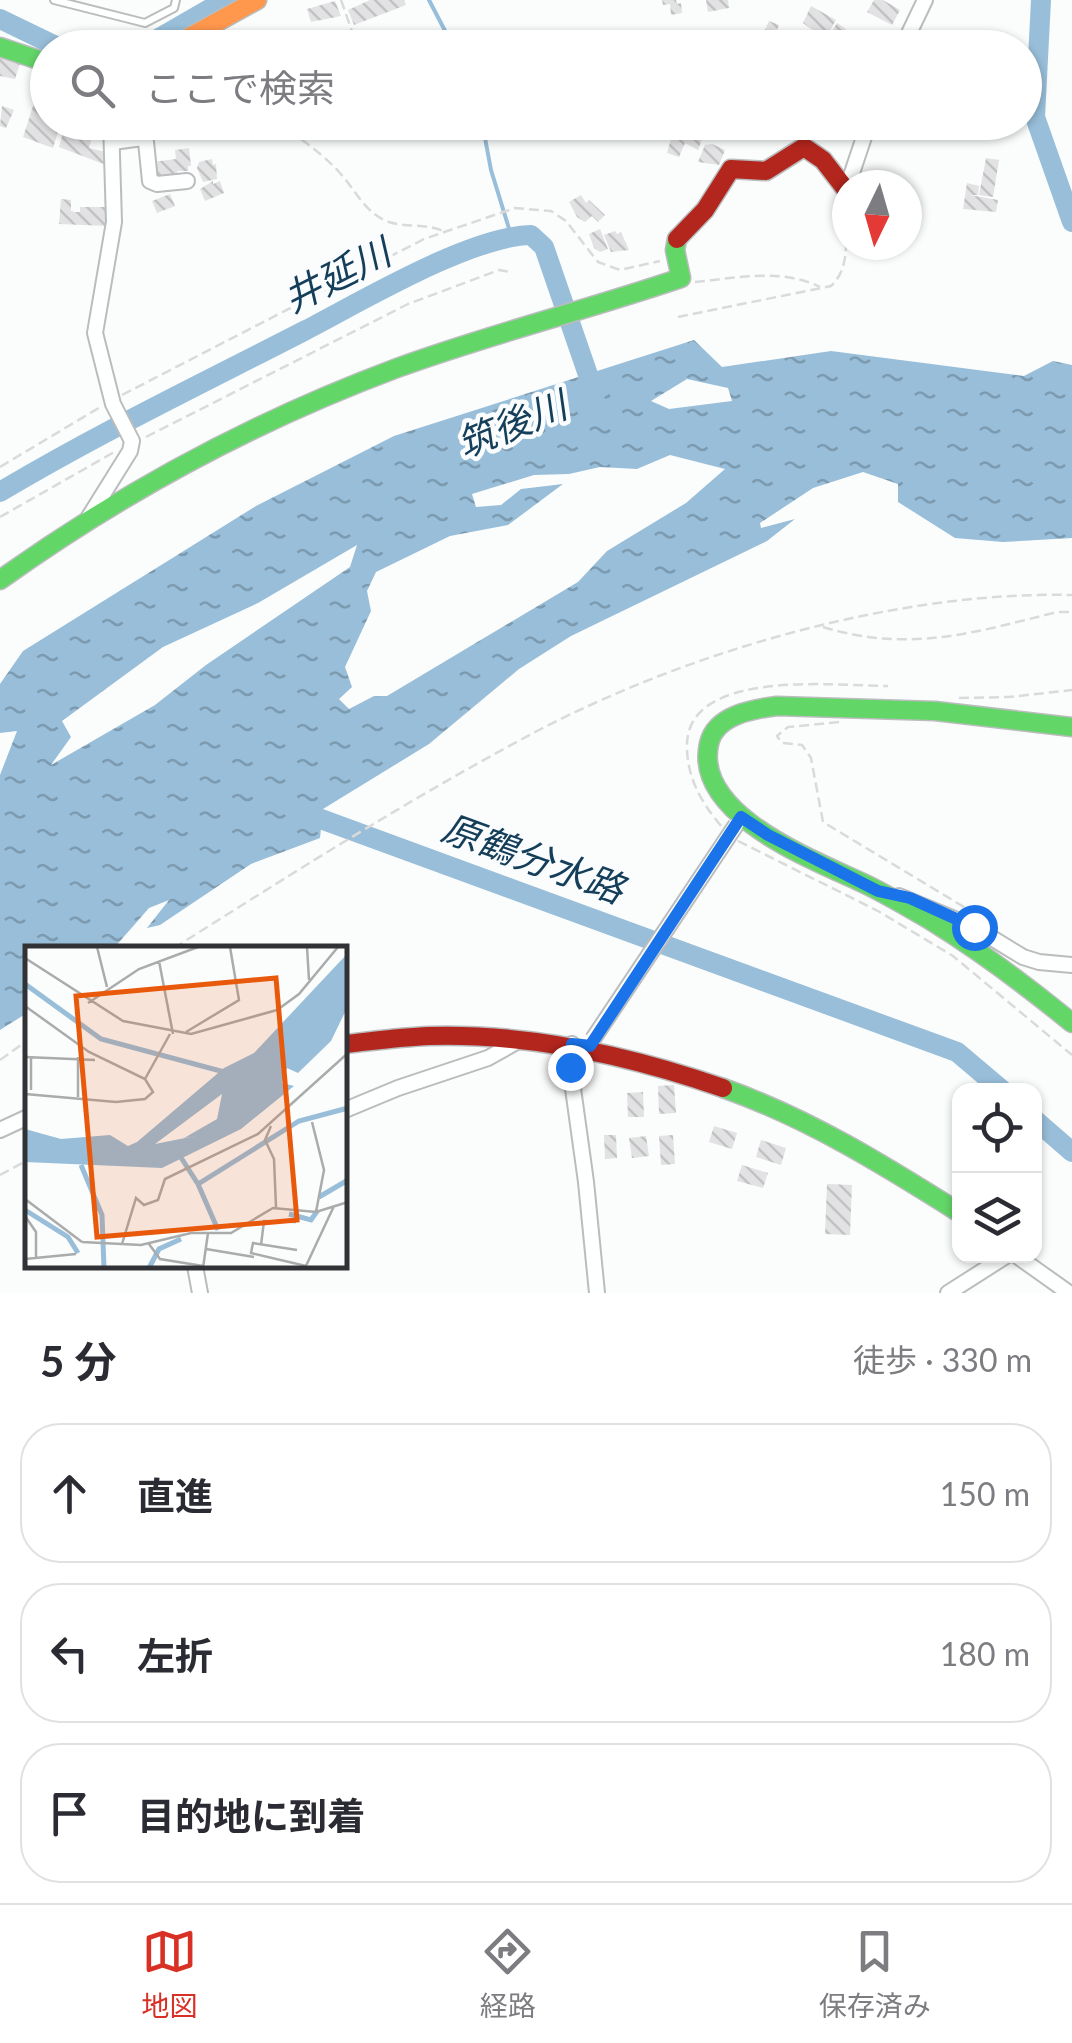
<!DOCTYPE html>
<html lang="ja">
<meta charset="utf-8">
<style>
:root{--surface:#fff;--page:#f7f7f7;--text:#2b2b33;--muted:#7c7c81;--line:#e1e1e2;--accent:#d93025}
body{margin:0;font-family:Lato,"Noto Sans JP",sans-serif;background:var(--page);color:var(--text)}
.controls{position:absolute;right:30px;bottom:30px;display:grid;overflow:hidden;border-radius:20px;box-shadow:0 2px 8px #0004}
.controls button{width:90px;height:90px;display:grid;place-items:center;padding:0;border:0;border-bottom:2px solid var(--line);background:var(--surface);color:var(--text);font:50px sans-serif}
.compass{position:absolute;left:832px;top:170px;width:90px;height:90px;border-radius:50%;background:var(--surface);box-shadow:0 2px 8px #0004;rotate:185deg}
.stop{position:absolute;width:30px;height:30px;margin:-22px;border:8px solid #1a73e8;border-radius:50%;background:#fff}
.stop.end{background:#1a73e8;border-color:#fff;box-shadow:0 2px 10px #0008}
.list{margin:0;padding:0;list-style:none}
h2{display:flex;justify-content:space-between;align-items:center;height:130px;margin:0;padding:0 40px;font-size:42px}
h2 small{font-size:32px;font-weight:400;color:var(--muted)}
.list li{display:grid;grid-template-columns:65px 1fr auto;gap:30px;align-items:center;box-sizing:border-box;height:140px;margin:0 20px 20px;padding:0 20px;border:2px solid var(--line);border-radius:40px}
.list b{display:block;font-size:38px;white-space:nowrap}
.list em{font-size:32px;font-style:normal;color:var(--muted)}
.icon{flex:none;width:55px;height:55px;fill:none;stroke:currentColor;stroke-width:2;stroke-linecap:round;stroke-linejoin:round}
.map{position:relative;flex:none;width:1072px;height:1293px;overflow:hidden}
.search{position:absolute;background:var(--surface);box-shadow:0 2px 8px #0004;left:30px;right:30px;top:30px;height:110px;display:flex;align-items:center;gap:25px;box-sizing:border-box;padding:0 35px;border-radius:55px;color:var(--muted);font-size:38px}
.sheet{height:610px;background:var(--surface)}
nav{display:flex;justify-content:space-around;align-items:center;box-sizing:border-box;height:140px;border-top:2px solid var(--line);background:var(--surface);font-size:28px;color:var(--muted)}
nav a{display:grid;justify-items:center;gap:5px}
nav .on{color:var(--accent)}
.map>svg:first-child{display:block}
.water{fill:url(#water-ripples);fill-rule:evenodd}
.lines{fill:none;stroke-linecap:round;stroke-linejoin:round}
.stream{stroke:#98bed9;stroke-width:4}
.river{stroke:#98bed9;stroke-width:20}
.building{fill:url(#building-back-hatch)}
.lane-casing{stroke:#babcbd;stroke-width:10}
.street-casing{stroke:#babcbd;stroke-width:18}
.fast-casing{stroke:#babcbd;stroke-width:21}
.slow-casing{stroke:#babcbd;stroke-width:21}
.jam-casing{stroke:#babcbd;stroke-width:21}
.path{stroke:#dadada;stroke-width:2.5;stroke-dasharray:10 5;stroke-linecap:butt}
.lane{stroke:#feffff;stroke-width:6}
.street{stroke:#feffff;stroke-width:14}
.fast{stroke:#63d668;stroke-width:18}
.slow{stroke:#ff974d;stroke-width:18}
.jam{stroke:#b3261e;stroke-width:18}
.street-bridge-casing{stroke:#babcbd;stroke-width:18;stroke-linecap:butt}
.street-bridge{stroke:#feffff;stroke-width:14}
.route{stroke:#1a73e8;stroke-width:12}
.labels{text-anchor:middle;stroke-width:9;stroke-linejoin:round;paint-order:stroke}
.water-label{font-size:38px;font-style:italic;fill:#143e59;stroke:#fafcfd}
.inset-river{fill:none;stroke:#98bed9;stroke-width:5}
.inset-road{fill:none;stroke:#aaabac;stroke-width:2.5}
.view{fill:#e8590c;fill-opacity:0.15;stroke:#e8590c;stroke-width:5}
.inset-edge{fill:none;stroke:#303235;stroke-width:5}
</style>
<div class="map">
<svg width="1072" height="1293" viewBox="0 0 1072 1293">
<defs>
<pattern id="water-ripples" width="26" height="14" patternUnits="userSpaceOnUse" patternTransform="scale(2.5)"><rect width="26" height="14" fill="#98bed9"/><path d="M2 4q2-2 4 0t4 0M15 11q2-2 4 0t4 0" fill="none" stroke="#7c9bb1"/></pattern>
<pattern id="building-back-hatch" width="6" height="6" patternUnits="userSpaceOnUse" patternTransform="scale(2.5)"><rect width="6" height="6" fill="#e2e1e3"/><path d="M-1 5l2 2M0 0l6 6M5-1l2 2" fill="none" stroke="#c2c2c3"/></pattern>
</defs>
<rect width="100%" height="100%" fill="#fbfcfc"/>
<!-- water -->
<path class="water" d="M694,340L722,367L831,351L1024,376L1053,361L1072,365V538L1003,542L955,538L898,502V484L863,472L813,488L760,523L761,528L795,519L767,541L571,636L519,669L429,744L323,809L320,838L251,864L160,925L147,928L169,900L149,908L114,948H28L27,1013L0,1030V775L17,731L0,733V684L23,651L256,506L394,436ZM687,379L728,388L732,401L669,409L651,401ZM670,455L725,469L686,503L607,551L578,582L387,696H374L349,709L339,699L352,687L345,667L371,611L367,591L376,572L450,536L508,525L563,484L521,489L501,505L476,507L472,494L534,475L569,474L600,467L637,469ZM357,545L350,567L206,665L155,705L51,765L71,737L62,721L163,647L258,603Z"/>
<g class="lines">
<!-- stream -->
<g class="stream">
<polyline points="429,0 454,48"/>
<polyline points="482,122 491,170 511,235"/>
</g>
<!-- river -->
<g class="river">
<polyline points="1041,0 1035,117 1072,222"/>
<polyline points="0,19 60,48"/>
<polyline points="142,48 225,0"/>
<path d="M0,492C99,433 203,383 306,330C362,301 471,236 531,235L544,247L595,395"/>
<polyline points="299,811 957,1052 1002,1090"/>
<polyline points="1034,1119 1072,1152"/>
</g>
</g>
<!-- building -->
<g class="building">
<polygon points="370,0 404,0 406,5 354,25 348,10"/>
<polygon points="662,0 676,0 677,4 681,3 682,13 671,15 670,4 663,5"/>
<polygon points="706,0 728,0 729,8 708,12"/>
<polygon points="874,0 883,0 900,10 892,25 867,12"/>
<polygon points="335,1 341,16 311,22 307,9"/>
<polygon points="811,6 836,20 825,39 803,23"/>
<polygon points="769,21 779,25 770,48 757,48"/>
<polygon points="837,23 846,29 835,47 826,41"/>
<polygon points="0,56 20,63 15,79 0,76"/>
<polygon points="40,85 48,87 48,122 61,122 53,148 23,137"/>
<polygon points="2,106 14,110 6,128 0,126"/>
<polygon points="118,122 147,122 147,132 118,135"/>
<polygon points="675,125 702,139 698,150 685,143 679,157 667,153"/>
<polygon points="64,129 88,134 92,137 89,148 110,153 106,165 59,147"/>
<polygon points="712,144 725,150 719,165 698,162 705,145"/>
<polygon points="189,148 191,166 188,166 188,171 177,171 178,178 155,181 153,162 176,159 175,150"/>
<polygon points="986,158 999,160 993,197 979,195"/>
<polygon points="212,159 213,165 216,164 217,179 203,182 197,168 199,162"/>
<polygon points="213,181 213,184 220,181 224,193 205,201 200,189"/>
<polygon points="967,183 979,186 978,195 970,195 998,200 996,212 963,209"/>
<polygon points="170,194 175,206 157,213 152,201"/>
<polygon points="581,195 586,203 589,200 605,215 598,222 592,216 585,222 577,217 569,202"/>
<polygon points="61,199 71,200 71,211 75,212 80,212 80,207 107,207 107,226 59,224"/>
<polygon points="600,229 608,249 600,252 594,248 589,234"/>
<polygon points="615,231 617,234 621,232 629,250 611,252 604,235"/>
<polygon points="674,1085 676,1113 659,1114 658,1086"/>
<polygon points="643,1092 644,1117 628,1117 627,1093"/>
<polygon points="714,1126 737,1133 732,1149 709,1142"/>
<polygon points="604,1135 616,1135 617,1158 605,1159"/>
<polygon points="673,1135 675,1164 661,1165 659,1136"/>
<polygon points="646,1136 649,1156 632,1158 629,1138"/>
<polygon points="761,1140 786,1148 781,1165 756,1157"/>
<polygon points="742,1165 768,1173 763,1188 737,1181"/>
<polygon points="827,1184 852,1185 850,1235 825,1234"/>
</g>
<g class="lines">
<defs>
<polyline id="lane" points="54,0 145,23 174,8 176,0"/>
<g id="street">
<polyline points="902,48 925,0"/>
<polyline points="113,142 142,138 146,142 150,181 157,184 187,181"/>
<polyline points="848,185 869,122"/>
<polyline points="87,520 130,451 132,441 113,404 95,333 114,222 111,122"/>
<polyline points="899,896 974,927 1023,957 1039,962 1072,965"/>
<polyline points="572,1044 570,1067 586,1182 597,1293"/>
<polyline points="345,1110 398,1088 488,1058 520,1040"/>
<polyline points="0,1130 28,1117"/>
<polyline points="1017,1256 1069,1293"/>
<polyline points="195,1266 200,1293"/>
<polyline points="948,1293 1006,1256"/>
</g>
<g id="fast">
<polyline points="0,47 48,63"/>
<path d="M0,580C123,492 255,421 397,368C490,334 587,310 681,278L675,250L677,239"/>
<path d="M1072,727L935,711L777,706C753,709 715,715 709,744C693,815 816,861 863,883C886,894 908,907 930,920C980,951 1027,986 1072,1023"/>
<path d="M723,1088C808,1118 884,1165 960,1213"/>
</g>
<polyline id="slow" points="170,48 257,0"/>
<g id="jam">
<polyline points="677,239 705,210 731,169 766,171 804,147 823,160 847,191"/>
<path d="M345,1044C373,1041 401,1037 429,1036C530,1033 628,1055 723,1088"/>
</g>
</defs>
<!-- lane casing -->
<use href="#lane" class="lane-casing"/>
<!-- street casing -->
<use href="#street" class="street-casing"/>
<!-- fast casing -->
<use href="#fast" class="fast-casing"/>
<!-- slow casing -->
<use href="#slow" class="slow-casing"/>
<!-- jam casing -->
<use href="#jam" class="jam-casing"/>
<!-- path -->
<g class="path">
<polyline points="341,0 355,40 361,48"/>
<path d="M277,122C299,138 321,152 339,172C356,190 364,213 389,222C407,228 426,223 443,231"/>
<path d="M695,282C736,278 782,268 820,287"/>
<path d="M678,317L831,286C853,266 844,231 846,204"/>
<polyline points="122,395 424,239 515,208 551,211 566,221 598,262 620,270 660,261"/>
<polyline points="146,437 408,304 499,270 511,272"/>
<polyline points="0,467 102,406"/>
<polyline points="0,517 116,451"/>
<path d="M823,627C909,653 973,633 1057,612H1072"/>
<polyline points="959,698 1009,697 1072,690"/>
<polyline points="839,722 788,727 777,736 782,743 802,745 811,758 823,822 969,910"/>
<path d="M721,826C702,803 688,780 687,749C683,667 836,686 888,686"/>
<polyline points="738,841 878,911 953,956 1072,1055"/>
<path d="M174,948C293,873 414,796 539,730C693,650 898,591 1072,595"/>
<polyline points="0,1060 28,1040"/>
<polyline points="0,1175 28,1160"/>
</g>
<!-- lane -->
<use href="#lane" class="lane"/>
<!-- street -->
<use href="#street" class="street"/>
<!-- fast -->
<use href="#fast" class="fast"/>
<!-- slow -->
<use href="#slow" class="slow"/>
<!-- jam -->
<use href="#jam" class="jam"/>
<defs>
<polyline id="street-bridge" points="593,1039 736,825"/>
</defs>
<!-- street-bridge casing -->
<use href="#street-bridge" class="street-bridge-casing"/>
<!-- street-bridge -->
<use href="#street-bridge" class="street-bridge"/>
</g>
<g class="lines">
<!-- route -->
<polyline class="route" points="570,1067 572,1044 590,1046 741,817 768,835 878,891 910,898 974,927"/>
</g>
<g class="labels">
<!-- water labels -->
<g class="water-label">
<text transform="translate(337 276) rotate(-27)" y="13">井延川</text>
<text transform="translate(512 425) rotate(-22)" y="13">筑後川</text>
<text transform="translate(533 859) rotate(20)" y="13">原鶴分水路</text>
</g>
</g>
<!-- overview -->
<g transform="translate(25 946)">
<rect width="322" height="322" fill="#fbfcfc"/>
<path d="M322,8V62L306,95L273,127L262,122L257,137L269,140L216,183L137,222L0,216V183L36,193L85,189L103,200L112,196L199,122L229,107ZM197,148L192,173L159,192L175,189L130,198Z" fill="#98bed9" fill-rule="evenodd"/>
<path class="inset-river" d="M0,38L76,93L203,127M155,210L173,238L274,175L323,162M56,219L77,269L79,322M173,238L193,284M294,251L323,234M0,264L43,291L53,307M264,268L286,274L293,264M124,322L134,303L156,293"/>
<path class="inset-road" d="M72,1L82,41M282,1L284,34M0,12L98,75L166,88L252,64L274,48L313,1M134,15L148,88M63,57L114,23L173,1M0,60L64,106L120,133L128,146L120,153L91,156L0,148M161,86L214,54L205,1M0,111L70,114M6,111V144M53,111V151M120,133L145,88M287,176L299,224L291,266M246,180L240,194L249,213L251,261M0,253L57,296M0,270L11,286V313M57,296L116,299L166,287H206L248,262L291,266L323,256M97,298L111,252L119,259L133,254L140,233L233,188L323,107M124,298L135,313L178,320M236,299L239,275L271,276M181,303L229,311M272,304L228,297L226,307L281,320M0,313L51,308M178,322L183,287M280,322L309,260"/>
<path class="view" d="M251,32L272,274L72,291L51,50Z"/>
<rect width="322" height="322" class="inset-edge"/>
</g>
</svg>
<div class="controls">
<button><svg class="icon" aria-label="locate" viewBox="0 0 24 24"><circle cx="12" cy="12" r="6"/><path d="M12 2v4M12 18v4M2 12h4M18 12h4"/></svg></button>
<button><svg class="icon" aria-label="layers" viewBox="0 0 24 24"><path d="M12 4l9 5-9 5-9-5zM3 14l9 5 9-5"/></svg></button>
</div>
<svg class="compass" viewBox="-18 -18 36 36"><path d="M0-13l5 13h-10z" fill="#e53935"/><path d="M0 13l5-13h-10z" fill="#7c7c81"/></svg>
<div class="stop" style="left:974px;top:927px"></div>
<div class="stop end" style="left:570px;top:1067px"></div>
<div class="search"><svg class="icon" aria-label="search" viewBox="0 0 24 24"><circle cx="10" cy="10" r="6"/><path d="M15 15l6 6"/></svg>ここで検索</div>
</div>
<section class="sheet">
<h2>5 分<small>徒歩 · 330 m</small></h2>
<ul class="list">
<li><svg class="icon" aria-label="ahead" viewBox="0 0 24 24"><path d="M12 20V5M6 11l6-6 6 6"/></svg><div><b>直進</b></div><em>150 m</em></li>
<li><svg class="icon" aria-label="left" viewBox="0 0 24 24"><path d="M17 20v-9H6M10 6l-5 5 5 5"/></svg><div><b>左折</b></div><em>180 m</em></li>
<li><svg class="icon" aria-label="arrive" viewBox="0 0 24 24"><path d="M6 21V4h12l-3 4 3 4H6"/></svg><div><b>目的地に到着</b></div></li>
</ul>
</section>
<nav>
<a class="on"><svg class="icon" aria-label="map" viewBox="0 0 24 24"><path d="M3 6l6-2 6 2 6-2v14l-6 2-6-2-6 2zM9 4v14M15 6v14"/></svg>地図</a>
<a><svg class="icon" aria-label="directions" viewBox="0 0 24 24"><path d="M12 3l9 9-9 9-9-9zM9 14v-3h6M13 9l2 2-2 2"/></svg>経路</a>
<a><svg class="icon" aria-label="saved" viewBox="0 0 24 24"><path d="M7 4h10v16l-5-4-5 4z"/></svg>保存済み</a>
</nav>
